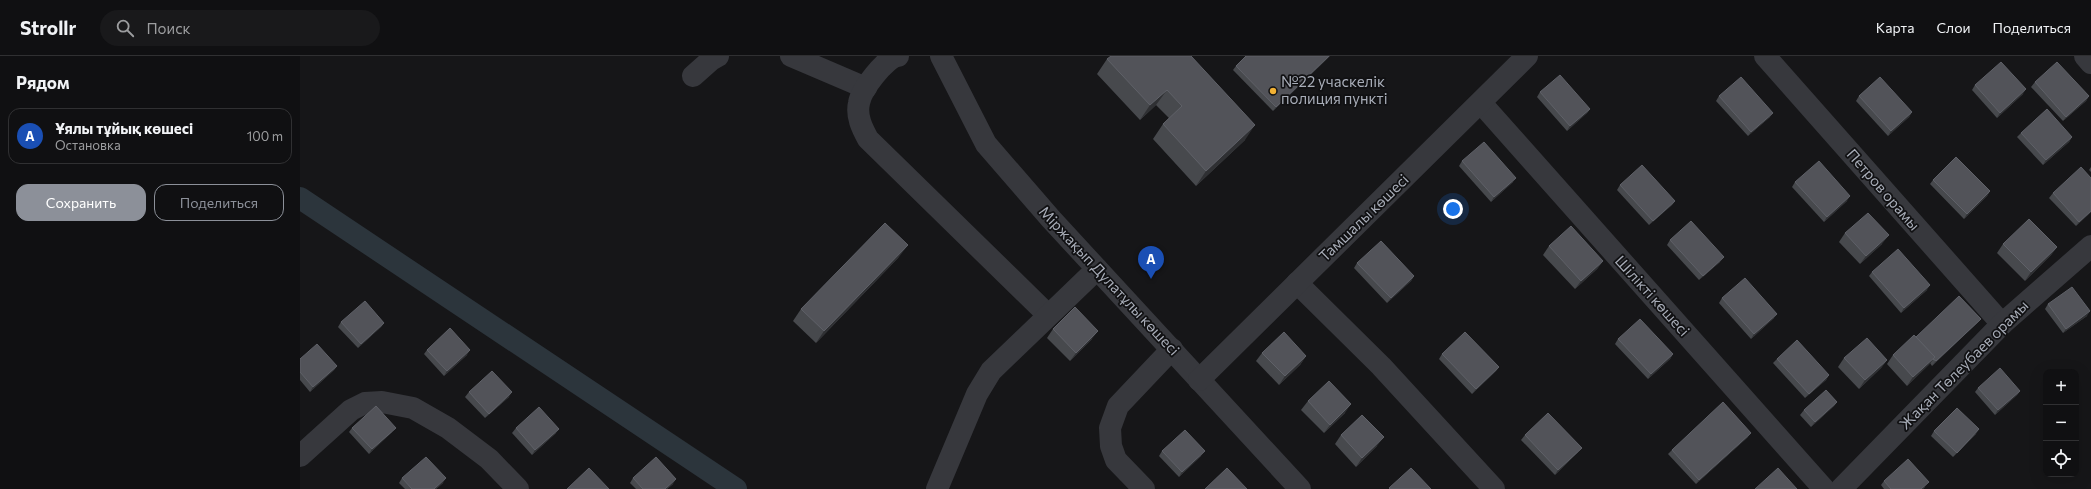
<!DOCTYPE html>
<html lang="ru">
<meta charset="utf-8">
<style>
:root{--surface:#101012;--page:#19191b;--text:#f1f3f6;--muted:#9c9d9f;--line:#303032;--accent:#8c9099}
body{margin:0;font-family:Commissioner,sans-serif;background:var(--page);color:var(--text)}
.controls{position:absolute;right:12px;bottom:12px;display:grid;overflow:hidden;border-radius:8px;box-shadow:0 4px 16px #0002}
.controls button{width:36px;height:36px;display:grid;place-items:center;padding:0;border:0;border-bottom:1px solid var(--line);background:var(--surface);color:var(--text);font:20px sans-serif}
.you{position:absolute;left:1153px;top:153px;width:14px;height:14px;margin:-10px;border:3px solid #fff;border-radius:50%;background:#1a73e8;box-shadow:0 0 0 6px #1a73e833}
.badge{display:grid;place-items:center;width:26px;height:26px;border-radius:50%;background:var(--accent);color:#fff;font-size:13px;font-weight:700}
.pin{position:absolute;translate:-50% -33px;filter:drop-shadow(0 1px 2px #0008)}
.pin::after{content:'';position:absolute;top:21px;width:14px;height:12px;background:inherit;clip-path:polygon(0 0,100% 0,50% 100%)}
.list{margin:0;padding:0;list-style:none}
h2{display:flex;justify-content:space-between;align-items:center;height:52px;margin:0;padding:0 16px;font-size:17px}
h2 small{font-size:13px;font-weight:400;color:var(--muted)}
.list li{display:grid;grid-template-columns:26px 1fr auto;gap:12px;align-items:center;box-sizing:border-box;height:56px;margin:0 8px 8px;padding:0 8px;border:1px solid var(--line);border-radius:12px}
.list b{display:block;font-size:15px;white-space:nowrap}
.list p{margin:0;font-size:13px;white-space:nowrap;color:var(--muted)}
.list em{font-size:13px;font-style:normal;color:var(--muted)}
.actions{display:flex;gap:8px;padding:12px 16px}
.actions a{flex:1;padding:9px 0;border:1px solid var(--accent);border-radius:12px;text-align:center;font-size:14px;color:var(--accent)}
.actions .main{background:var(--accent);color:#fff}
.icon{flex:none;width:22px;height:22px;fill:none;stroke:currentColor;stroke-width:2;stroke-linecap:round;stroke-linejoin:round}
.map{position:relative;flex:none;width:1791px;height:433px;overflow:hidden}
header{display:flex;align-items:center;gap:24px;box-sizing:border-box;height:56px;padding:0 20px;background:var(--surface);border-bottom:1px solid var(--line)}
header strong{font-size:19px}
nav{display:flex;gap:22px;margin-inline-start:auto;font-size:14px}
.search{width:280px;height:36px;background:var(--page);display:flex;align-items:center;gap:10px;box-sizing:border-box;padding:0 14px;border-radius:22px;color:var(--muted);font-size:15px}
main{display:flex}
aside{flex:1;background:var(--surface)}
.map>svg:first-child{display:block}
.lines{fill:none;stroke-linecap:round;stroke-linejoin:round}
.canal{stroke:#2c353c;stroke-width:22}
.minor{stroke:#37383d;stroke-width:22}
.wall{fill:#47494d}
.shaded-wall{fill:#2f3033}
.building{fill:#525359;stroke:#5f6168}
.poi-dot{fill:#f2b134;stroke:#111113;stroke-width:1.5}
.labels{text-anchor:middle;stroke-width:3.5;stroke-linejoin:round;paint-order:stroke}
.poi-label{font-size:15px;fill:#a8adb8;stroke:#111113;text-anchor:start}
.street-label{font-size:15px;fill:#a8adb8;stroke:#111113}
</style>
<header>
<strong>Strollr</strong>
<div class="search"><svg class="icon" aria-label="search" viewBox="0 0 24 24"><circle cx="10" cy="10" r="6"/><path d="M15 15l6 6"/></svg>Поиск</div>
<nav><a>Карта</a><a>Слои</a><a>Поделиться</a></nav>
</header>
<main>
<aside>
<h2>Рядом<small></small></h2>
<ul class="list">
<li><span class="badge" style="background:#1a4fb4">A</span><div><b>Ұялы тұйық көшесі</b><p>Остановка</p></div><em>100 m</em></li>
</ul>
<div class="actions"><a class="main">Сохранить</a><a>Поделиться</a></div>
</aside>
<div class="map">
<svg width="1791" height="433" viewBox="0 0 1791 433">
<rect width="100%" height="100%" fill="#161618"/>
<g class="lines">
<!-- canal -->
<polyline class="canal" points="0,142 436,433"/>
<!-- minor -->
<g class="minor">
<polyline points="491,0 566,32"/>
<path d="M598,0C585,2 561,34 559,47C556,60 562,72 568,83L748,259"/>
<polyline points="641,0 686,88 751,163 1000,433"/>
<polyline points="1465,0 1702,268"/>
<polyline points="1785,0 1791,7"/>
<polyline points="393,20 411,4 418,0"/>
<polyline points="1181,47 1524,433"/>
<polyline points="997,227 1081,310 1194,433"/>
<polyline points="899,324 1227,0"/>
<polyline points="0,400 51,354 65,347 82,346 113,352 148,372 189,403 218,433"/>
<polyline points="637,433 677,338 691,315 797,213"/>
<polyline points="844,433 816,404 811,390 810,372 818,350 872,293"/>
<polyline points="1541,433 1702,268 1791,190"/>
</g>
</g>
<!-- wall -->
<g class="wall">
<polygon points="891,0 945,84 896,130 853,83 863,68 869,62 856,49 840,64 797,18 807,3"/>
<polygon points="946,0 1030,0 973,55 933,14 936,10"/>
<polygon points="1735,26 1789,40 1786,45 1763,65 1731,31"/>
<polygon points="1675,29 1723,38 1697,62 1672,34"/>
<polygon points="1240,36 1290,53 1287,57 1267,75 1237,41"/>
<polygon points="1419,40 1470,61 1448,80 1416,45"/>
<polygon points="1559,40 1612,56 1609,61 1588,80 1556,45"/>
<polygon points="1721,77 1772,81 1769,86 1743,109 1717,81"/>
<polygon points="1162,105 1213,126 1191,146 1159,110"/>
<polygon points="1791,111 1791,116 1789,114"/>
<polygon points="1633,124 1690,135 1687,140 1664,163 1630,128"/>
<polygon points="1495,126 1547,145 1524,166 1492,131"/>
<polygon points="1320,129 1375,145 1372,149 1349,169 1317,134"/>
<polygon points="1753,137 1791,156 1776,170 1749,142"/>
<polygon points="1545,177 1582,188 1560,208 1539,186"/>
<polygon points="1370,184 1420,206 1399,224 1367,189"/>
<polygon points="1703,188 1757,191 1751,199 1725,225 1697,197"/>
<polygon points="1249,190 1303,205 1297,213 1275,233 1243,199"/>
<polygon points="599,201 516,287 493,265 501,253"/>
<polygon points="1057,207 1114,220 1111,225 1087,247 1054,212"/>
<polygon points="1572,216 1627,234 1601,257 1569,220"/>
<polygon points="1422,242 1474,262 1451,283 1419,247"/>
<polygon points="1748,248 1787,260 1763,277 1745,253"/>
<polygon points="1681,263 1677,267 1632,310 1630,307 1607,330 1587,308 1593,299 1616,281"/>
<polygon points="41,266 84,267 81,271 58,292 38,271"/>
<polygon points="753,273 792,283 770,305 747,282"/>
<polygon points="1318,283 1373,298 1370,303 1348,323 1315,288"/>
<polygon points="127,294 167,299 144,320 124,298"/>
<polygon points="962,297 1006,300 1000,309 979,329 956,305"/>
<polygon points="1142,298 1199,311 1196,315 1172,338 1139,303"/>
<polygon points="1544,302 1587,304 1581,312 1559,333 1538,311"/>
<polygon points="0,303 37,310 34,314 10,336 0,324"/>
<polygon points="1477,303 1529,319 1526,324 1505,342 1473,307"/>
<polygon points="1678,332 1720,335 1717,339 1695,359 1675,336"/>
<polygon points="169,336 209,341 185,362 165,341"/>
<polygon points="1008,345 1045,357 1024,377 1001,354"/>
<polygon points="1537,346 1534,350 1511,371 1500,359 1504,354"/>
<polygon points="52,372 92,376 69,398 49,376"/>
<polygon points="216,372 256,377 232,399 212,377"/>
<polygon points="1634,375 1676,378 1653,401 1631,380"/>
<polygon points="1041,379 1077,390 1056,411 1035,388"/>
<polygon points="1225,379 1278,396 1255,419 1221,384"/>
<polygon points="1448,381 1396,428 1368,398 1372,394"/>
<polygon points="862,395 901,400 879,421 859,400"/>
<polygon points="102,422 143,427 136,433 105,433 99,427"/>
<polygon points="333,422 373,428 367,433 336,433 330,427"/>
<polygon points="1584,425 1625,431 1623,433 1584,433 1581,429"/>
</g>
<!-- shaded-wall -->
<g class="shaded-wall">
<polygon points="1029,0 1030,0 973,55 976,51"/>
<polygon points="1726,33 1723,38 1697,62 1700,57"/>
<polygon points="867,34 856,49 840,64 850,49"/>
<polygon points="1789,40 1786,45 1763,65 1766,61"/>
<polygon points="1290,53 1287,57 1267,75 1270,70"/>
<polygon points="1612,56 1609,61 1588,80 1591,75"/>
<polygon points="1473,57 1470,61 1448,80 1451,76"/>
<polygon points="955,69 945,84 896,130 906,115"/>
<polygon points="1772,81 1769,86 1743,109 1746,104"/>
<polygon points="1216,122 1213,126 1191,146 1194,141"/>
<polygon points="1690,135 1687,140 1664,163 1667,158"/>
<polygon points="1550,140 1547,145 1524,166 1527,161"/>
<polygon points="1375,145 1372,149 1349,169 1353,165"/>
<polygon points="1791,155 1791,156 1776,170 1779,166"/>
<polygon points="1589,179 1582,188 1560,208 1566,200"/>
<polygon points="608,189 599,201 516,287 524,275"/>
<polygon points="1757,191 1751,199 1725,225 1731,216"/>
<polygon points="1424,201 1420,206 1399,224 1403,220"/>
<polygon points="1303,205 1297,213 1275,233 1281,225"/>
<polygon points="1114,220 1111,225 1087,247 1091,242"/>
<polygon points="1630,229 1627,234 1601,257 1604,252"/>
<polygon points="1790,255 1787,260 1763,277 1766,273"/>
<polygon points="1477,258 1474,262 1451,283 1454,278"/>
<polygon points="1681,263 1677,267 1632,310 1636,305"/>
<polygon points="84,267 81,271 58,292 61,288"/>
<polygon points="798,275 792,283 770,305 776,297"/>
<polygon points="170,294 167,299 144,320 147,315"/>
<polygon points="1373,298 1370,303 1348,323 1351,318"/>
<polygon points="1006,300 1000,309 979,329 985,320"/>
<polygon points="1635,301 1629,309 1607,330 1613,321"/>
<polygon points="1587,304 1581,312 1559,333 1565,324"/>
<polygon points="37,310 34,314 10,336 13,331"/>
<polygon points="1199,311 1196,315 1172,338 1176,333"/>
<polygon points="1529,319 1526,324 1505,342 1509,338"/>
<polygon points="1720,335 1717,339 1695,359 1698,354"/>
<polygon points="212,336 209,341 185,362 189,358"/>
<polygon points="1537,346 1534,350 1511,371 1515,366"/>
<polygon points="1051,348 1045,357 1024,377 1030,369"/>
<polygon points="96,372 92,376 69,398 72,393"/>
<polygon points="259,373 256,377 232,399 235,394"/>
<polygon points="1679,373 1676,378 1653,401 1657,397"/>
<polygon points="1451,377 1448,381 1396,428 1399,424"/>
<polygon points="1084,381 1077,390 1056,411 1062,402"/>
<polygon points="1282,392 1255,419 1258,414"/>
<polygon points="905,395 901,400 879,421 882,416"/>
<polygon points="146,422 143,427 136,433 134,433"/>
<polygon points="376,423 373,428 367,433 365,433"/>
<polygon points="1629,426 1623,433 1621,433"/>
</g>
<!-- building -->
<g class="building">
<polygon points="811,0 891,0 955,69 906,115 863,68 882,50 867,34 850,49 807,3"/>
<polygon points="946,0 1029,0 976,51 936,10"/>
<polygon points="1701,6 1726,33 1700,57 1675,29"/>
<polygon points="1757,6 1789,40 1766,61 1735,26"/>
<polygon points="1260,19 1290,53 1270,70 1240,36"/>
<polygon points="1441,21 1473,57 1451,76 1419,40"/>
<polygon points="1580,21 1612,56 1591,75 1559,40"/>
<polygon points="1747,53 1772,81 1746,104 1721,77"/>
<polygon points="1184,86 1216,122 1194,141 1162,105"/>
<polygon points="1656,101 1690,135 1667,158 1633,124"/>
<polygon points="1519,105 1550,140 1527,161 1495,126"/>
<polygon points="1342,109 1375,145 1353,165 1320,129"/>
<polygon points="1781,111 1791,122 1791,155 1779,166 1753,137"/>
<polygon points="1568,157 1589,179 1566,200 1545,177"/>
<polygon points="1729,163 1757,191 1731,216 1703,188"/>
<polygon points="1391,165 1424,201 1403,220 1370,184"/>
<polygon points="585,167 608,189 524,275 501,253"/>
<polygon points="1271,170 1303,205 1281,225 1249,190"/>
<polygon points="1081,185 1114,220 1091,242 1057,207"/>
<polygon points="1598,193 1630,229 1604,252 1572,216"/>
<polygon points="1445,222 1477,258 1454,278 1422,242"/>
<polygon points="1772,231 1790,255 1766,273 1748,248"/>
<polygon points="1659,240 1681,263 1636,305 1633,303 1635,301 1616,281"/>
<polygon points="65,245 84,267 61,288 41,266"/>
<polygon points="775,251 798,275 776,297 753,273"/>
<polygon points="1340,263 1373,298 1351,318 1318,283"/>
<polygon points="150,272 170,294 147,315 127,294"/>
<polygon points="984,276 1006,300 985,320 962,297"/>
<polygon points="1165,276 1199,311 1176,333 1142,298"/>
<polygon points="1614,279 1635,301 1613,321 1593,299"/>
<polygon points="1567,282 1587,304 1565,324 1544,302"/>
<polygon points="1497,284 1529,319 1509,338 1477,303"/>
<polygon points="17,288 37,310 13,331 0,316 0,303"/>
<polygon points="1700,312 1720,335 1698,354 1678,332"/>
<polygon points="192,315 212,336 189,358 169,336"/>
<polygon points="1029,325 1051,348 1030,369 1008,345"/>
<polygon points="1526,334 1537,346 1515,366 1504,354"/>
<polygon points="1423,346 1451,377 1399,424 1372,394"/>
<polygon points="76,350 96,372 72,393 52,372"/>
<polygon points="239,351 259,373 235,394 216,372"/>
<polygon points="1657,352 1679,373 1657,397 1634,375"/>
<polygon points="1248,357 1282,392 1258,414 1225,379"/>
<polygon points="1062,359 1084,381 1062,402 1041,379"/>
<polygon points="885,374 905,395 882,416 862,395"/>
<polygon points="126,401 146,422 134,433 112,433 102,422"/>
<polygon points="356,401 376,423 365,433 343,433 333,422"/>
<polygon points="1608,403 1629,426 1621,433 1591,433 1584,425"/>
<polygon points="289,412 309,433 267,433"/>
<polygon points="927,412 947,433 905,433"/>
<polygon points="1111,412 1131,433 1090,433 1089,432"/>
<polygon points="1478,412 1497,433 1455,433"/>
</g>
<!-- markers -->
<circle class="poi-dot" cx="973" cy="35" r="4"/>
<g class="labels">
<!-- poi labels -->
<g class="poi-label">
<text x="981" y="31">№22 учаскелік<tspan x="981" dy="17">полиция пункті</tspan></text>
</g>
<!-- street labels -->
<g class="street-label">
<text transform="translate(1583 134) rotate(49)" y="5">Петров орамы</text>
<text transform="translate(1064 162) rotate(-44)" y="5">Тамшалы көшесі</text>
<text transform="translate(809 225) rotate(47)" y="5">Міржақып Дулатұлы көшесі</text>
<text transform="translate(1352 240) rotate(48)" y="5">Шілікті көшесі</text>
<text transform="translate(1664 309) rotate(-45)" y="5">Жақан Төлеубаев орамы</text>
</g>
</g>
</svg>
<div class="controls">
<button>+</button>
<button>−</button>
<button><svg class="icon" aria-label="locate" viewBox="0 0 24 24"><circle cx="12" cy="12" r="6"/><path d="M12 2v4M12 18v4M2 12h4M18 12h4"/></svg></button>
</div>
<div class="you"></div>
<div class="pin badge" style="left:851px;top:223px;background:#1a4fb4">A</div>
</div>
</main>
